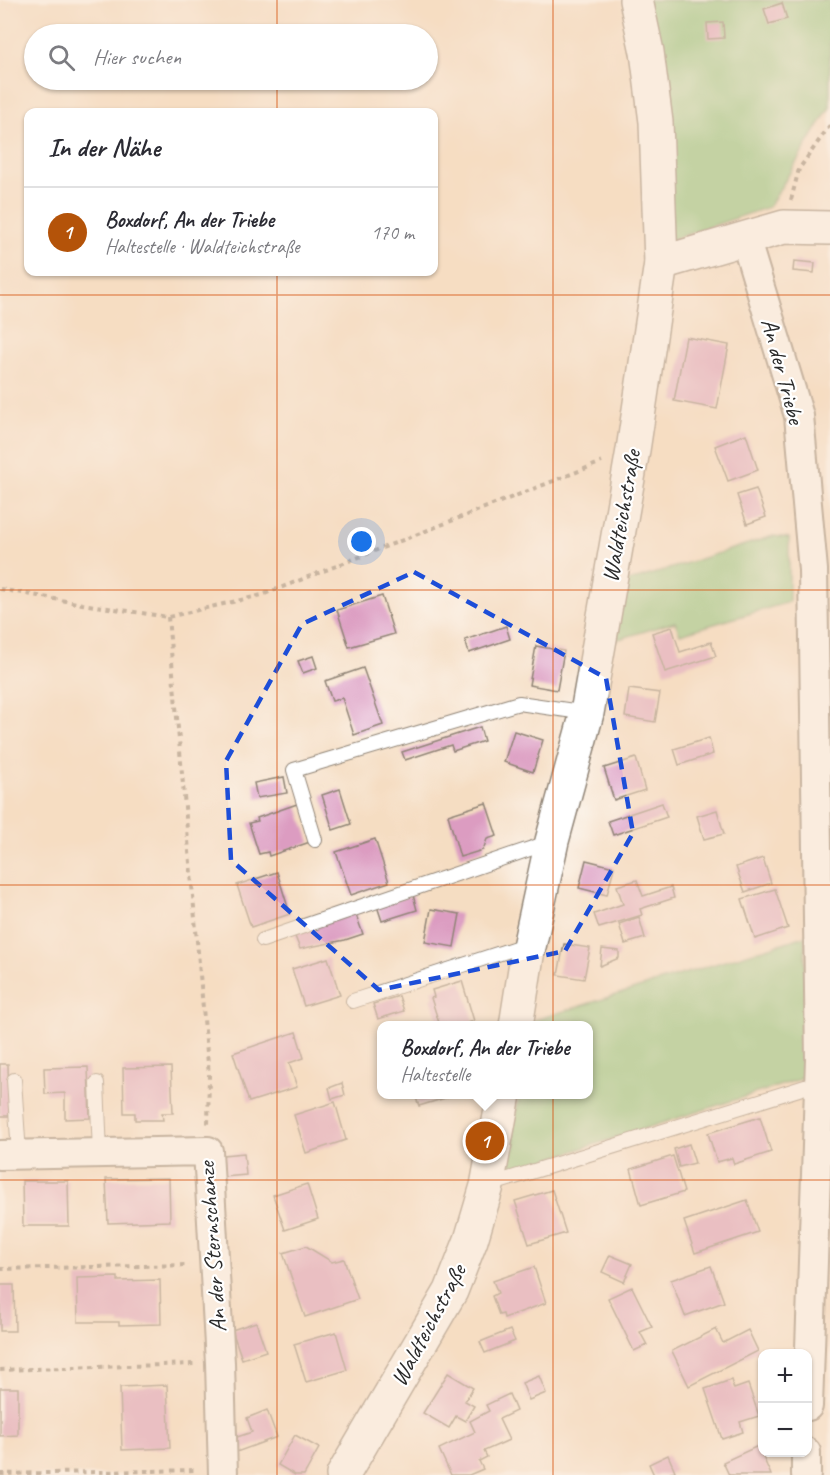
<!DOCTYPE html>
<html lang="de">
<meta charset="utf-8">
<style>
:root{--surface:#fff;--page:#f2f2f3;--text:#2b2b33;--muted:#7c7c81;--line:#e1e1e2;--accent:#b45309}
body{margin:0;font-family:Caveat,sans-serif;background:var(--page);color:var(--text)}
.controls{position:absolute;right:18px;bottom:18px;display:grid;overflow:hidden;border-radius:12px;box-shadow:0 2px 4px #0004}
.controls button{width:54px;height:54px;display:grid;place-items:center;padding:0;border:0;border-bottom:2px solid var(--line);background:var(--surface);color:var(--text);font:30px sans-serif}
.you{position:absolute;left:362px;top:542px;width:21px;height:21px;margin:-15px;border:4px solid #fff;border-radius:50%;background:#1a73e8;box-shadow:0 0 0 9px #1a73e833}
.badge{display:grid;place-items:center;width:39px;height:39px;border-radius:50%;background:var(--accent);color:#fff;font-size:20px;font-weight:700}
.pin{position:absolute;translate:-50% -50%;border:3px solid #fff;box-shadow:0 2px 6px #0006}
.popup{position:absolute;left:377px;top:1021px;width:216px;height:78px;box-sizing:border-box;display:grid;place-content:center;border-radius:12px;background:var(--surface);filter:drop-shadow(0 2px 4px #0005);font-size:20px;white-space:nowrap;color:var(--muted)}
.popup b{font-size:22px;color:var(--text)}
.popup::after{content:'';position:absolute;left:50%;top:100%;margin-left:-12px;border:12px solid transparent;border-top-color:var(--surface)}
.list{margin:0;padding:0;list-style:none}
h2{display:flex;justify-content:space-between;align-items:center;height:78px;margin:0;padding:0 24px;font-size:26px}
h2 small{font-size:20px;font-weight:400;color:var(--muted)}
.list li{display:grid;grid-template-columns:39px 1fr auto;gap:18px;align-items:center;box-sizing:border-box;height:90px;padding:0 24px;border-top:2px solid var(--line)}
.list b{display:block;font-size:22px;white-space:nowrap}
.list p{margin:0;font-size:20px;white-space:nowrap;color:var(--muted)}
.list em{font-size:20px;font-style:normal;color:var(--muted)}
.icon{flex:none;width:33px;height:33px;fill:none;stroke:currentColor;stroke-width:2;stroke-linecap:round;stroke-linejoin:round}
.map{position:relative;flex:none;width:830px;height:1475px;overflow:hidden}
.search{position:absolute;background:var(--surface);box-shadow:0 2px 4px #0004;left:24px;top:24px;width:414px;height:66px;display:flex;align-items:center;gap:15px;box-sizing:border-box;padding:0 21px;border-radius:33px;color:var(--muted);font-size:22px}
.panel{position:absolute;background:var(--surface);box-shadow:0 2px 4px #0004;left:24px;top:108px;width:414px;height:168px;border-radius:12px}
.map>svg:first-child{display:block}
.green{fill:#87c67d;stroke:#597854;stroke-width:1.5}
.building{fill:#dc9cc1}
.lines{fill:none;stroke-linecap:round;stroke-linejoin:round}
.lane-casing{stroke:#908476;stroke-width:16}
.street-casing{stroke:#908476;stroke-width:32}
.secondary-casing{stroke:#908476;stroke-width:36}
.path{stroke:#908476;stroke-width:4;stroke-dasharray:4.5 4.5;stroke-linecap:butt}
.lane{stroke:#fff;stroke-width:14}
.street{stroke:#fff;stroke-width:28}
.secondary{stroke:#fff;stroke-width:33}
.marked{fill:none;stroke:#1d4ed8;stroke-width:4.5;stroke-dasharray:12 8;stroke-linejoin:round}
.grid{fill:none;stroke:#d5540f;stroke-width:1.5;stroke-opacity:0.55}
.labels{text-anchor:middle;stroke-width:4.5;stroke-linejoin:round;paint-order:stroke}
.street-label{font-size:24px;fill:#2b2b2b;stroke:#fff}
</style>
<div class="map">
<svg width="830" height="1475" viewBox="0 0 830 1475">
<rect width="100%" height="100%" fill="#fff"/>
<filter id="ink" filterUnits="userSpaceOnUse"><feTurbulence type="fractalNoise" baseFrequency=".0167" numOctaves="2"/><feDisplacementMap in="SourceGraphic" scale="12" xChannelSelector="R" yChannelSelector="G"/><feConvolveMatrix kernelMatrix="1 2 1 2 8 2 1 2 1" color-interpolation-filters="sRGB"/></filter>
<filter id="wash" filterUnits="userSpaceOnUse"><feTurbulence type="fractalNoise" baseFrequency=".008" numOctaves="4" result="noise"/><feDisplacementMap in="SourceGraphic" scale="24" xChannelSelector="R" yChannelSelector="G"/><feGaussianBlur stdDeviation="1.35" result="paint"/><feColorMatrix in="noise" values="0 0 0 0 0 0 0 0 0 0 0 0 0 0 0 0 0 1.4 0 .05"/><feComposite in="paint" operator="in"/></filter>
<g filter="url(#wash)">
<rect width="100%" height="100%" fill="#f5ddc2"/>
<!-- green -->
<g class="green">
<polygon points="640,0 830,0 830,107 769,207 650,247"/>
<polygon points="773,536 789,538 789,602 680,634 675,622 616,640 624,583"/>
<polygon points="805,936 804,1078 505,1173 519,1095 588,1094 588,1026 531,1025 532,1021"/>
</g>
<g id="blocks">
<!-- building -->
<g class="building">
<polygon points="782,3 787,19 769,24 764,9"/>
<polygon points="723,22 724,38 708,39 707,23"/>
<polygon points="794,261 815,263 814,273 793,271"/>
<polygon points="686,337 729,345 717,409 674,401"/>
<polygon points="746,434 758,470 728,481 715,446"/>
<polygon points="756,489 766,517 747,524 737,495"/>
<polygon points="382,596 394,634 349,647 337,610"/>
<polygon points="506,626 510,639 469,653 465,640"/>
<polygon points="672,627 680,652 711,642 716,656 665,672 652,633"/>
<polygon points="536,646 564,651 557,690 529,685"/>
<polygon points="313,656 317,668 303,673 298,661"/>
<polygon points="363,668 383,725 354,735 342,698 332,701 325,681"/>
<polygon points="629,689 660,693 655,722 625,717"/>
<polygon points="480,727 484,741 453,751 451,745 405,760 402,752"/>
<polygon points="514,731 543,740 533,772 504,762"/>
<polygon points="709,738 713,754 679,765 674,749"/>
<polygon points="636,758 645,790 614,800 604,768"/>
<polygon points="284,777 287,793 257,798 254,783"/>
<polygon points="340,789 351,824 333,830 322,795"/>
<polygon points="486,803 497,836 487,839 483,850 460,857 448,815"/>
<polygon points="662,803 667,817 613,835 608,821"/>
<polygon points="297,804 310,842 269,856 268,852 259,854 249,823 258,821 257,818"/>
<polygon points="717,810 724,834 704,839 697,816"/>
<polygon points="375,839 389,882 351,895 336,852"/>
<polygon points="763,858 771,883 745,892 736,867"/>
<polygon points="586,860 614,867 607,895 579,888"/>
<polygon points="277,872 290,914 251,927 237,885"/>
<polygon points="637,880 643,896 671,887 674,898 640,909 642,915 599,928 594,914 623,904 617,886"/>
<polygon points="775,889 788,928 755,939 742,899"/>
<polygon points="413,895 417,910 382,921 377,906"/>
<polygon points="431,909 460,914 454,947 425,942"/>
<polygon points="355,912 363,934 345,940 300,949 294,934"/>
<polygon points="639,917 645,938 625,944 619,924"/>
<polygon points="564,944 590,948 584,979 558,975"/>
<polygon points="602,949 619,951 619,958 600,966"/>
<polygon points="328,958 340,995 304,1006 292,969"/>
<polygon points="462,981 474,1021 458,1026 440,1026 431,998 434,997 432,990"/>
<polygon points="399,996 404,1011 378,1019 373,1004"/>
<polygon points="296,1032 304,1058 289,1063 297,1087 249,1102 233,1053"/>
<polygon points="0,1064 8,1064 9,1116 0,1116"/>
<polygon points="88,1067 90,1118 65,1119 65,1093 45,1094 44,1068"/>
<polygon points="171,1067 173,1113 162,1113 163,1120 135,1120 135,1113 124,1113 123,1068"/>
<polygon points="342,1083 345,1095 332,1099 329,1088"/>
<polygon points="415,1095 455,1095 419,1106"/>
<polygon points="335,1102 346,1140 306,1153 294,1115"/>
<polygon points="760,1117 771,1152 734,1164 732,1158 717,1162 708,1133"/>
<polygon points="689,1144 695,1163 679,1167 674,1149"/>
<polygon points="244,1153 246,1175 224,1177 223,1155"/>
<polygon points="673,1156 684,1192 641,1205 631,1169"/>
<polygon points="169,1178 170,1221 108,1223 106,1179"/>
<polygon points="22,1181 68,1181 69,1226 23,1226"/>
<polygon points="307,1184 318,1219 285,1230 273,1195"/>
<polygon points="552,1190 566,1233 529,1244 515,1201"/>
<polygon points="747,1200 758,1232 695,1253 684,1221"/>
<polygon points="306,1246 332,1262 344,1259 358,1299 305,1317 283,1253"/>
<polygon points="610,1255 632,1264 624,1282 602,1272"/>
<polygon points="711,1266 724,1302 685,1316 671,1280"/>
<polygon points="534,1267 546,1303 504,1318 503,1314 499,1315 492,1296 498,1293 493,1281"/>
<polygon points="118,1277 118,1281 160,1280 161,1324 119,1325 119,1322 78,1322 77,1278"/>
<polygon points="0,1285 14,1285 15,1331 0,1331"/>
<polygon points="632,1287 652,1327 640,1332 647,1345 634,1351 608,1298"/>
<polygon points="256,1322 266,1351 242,1359 232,1330"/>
<polygon points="716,1329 723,1343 748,1330 758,1351 689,1386 672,1351"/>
<polygon points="510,1330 515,1341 485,1353 480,1342"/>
<polygon points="336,1332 347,1370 306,1382 294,1344"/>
<polygon points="448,1373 473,1388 465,1401 474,1406 465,1421 456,1416 449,1428 423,1413"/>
<polygon points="539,1376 546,1393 529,1400 522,1383"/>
<polygon points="731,1380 734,1389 748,1384 759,1416 740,1422 743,1432 722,1439 705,1389"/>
<polygon points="167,1385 170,1448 122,1450 120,1387"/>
<polygon points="0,1388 18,1388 18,1435 0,1436"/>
<polygon points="509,1394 516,1411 499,1419 509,1440 484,1451 487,1457 479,1461 483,1469 469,1475 451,1475 439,1449 475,1432 470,1421 489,1411 486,1405"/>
<polygon points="267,1410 277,1437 234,1453 234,1438 252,1432 247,1418"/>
<polygon points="295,1435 319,1448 304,1475 295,1475 278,1465"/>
<polygon points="758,1446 771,1475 729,1475 723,1462"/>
<polygon points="668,1455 675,1471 667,1475 654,1475 649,1464"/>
</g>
</g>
</g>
<g filter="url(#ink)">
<use href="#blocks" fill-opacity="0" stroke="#908476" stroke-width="1.5"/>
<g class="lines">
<defs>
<g id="lane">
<polyline points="315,840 294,770 519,703 587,713"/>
<polyline points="263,940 550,842"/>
<polyline points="353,1001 528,944"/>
<polyline points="14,1080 19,1154"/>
<polyline points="97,1083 100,1153"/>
<polyline points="489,1185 818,1083"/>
</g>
<g id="street">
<polyline points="745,238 799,416 813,570 820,1059 808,1406"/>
<polyline points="0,1155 208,1151 220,1363 223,1475"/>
<polyline points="806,1452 806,1475"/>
</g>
<g id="secondary">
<polyline points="661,263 784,227 830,228"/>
<polyline points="516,1026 527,956 552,841 587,713 633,450 661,263 656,122 647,52 636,0"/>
<polyline points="343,1475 451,1291 471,1240 487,1186 504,1094"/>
</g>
</defs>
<!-- lane casing -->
<use href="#lane" class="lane-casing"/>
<!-- street casing -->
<use href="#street" class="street-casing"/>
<!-- secondary casing -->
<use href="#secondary" class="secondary-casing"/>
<!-- path -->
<g class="path">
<polyline points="791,200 799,169 830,125"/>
<polyline points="0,589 82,604 168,617 262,595 602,462"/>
<polyline points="168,617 209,1075 208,1126"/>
<polyline points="0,1269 189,1265"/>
<polyline points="0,1370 194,1364"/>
<polyline points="0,1474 197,1470"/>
</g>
<!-- lane -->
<use href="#lane" class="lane"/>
<!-- street -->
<use href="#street" class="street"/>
<!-- secondary -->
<use href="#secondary" class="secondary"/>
</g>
</g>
<!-- marked area -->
<path d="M0 0H830V1475H0ZM414,572L606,678L633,833L565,951L379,990L231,860L226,761L302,624Z" fill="#f5ddc2" fill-opacity=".55" fill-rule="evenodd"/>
<path class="marked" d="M414,572L606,678L633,833L565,951L379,990L231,860L226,761L302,624Z"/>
<!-- grid -->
<path class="grid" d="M277,0V34M553,0V1475M277,80V112M277,272V1475M0,295H830M0,590H830M0,885H830M0,1180H830"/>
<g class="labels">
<!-- street labels -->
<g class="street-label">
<text transform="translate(783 371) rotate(75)" y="8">An der Triebe</text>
<text transform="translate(621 516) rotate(-80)" y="8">Waldteichstraße</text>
<text transform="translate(212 1247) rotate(-94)" y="8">An der Sternschanze</text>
<text transform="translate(428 1325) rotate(-62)" y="8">Waldteichstraße</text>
</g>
</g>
</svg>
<div class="controls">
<button>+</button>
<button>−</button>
</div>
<div class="you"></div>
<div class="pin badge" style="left:485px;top:1141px">1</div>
<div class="popup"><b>Boxdorf, An der Triebe</b>Haltestelle</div>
<div class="search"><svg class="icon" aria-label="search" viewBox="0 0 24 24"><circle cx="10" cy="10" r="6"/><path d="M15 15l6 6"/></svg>Hier suchen</div>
<section class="panel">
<h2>In der Nähe<small></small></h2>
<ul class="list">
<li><span class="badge">1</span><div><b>Boxdorf, An der Triebe</b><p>Haltestelle · Waldteichstraße</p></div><em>170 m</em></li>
</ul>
</section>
</div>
